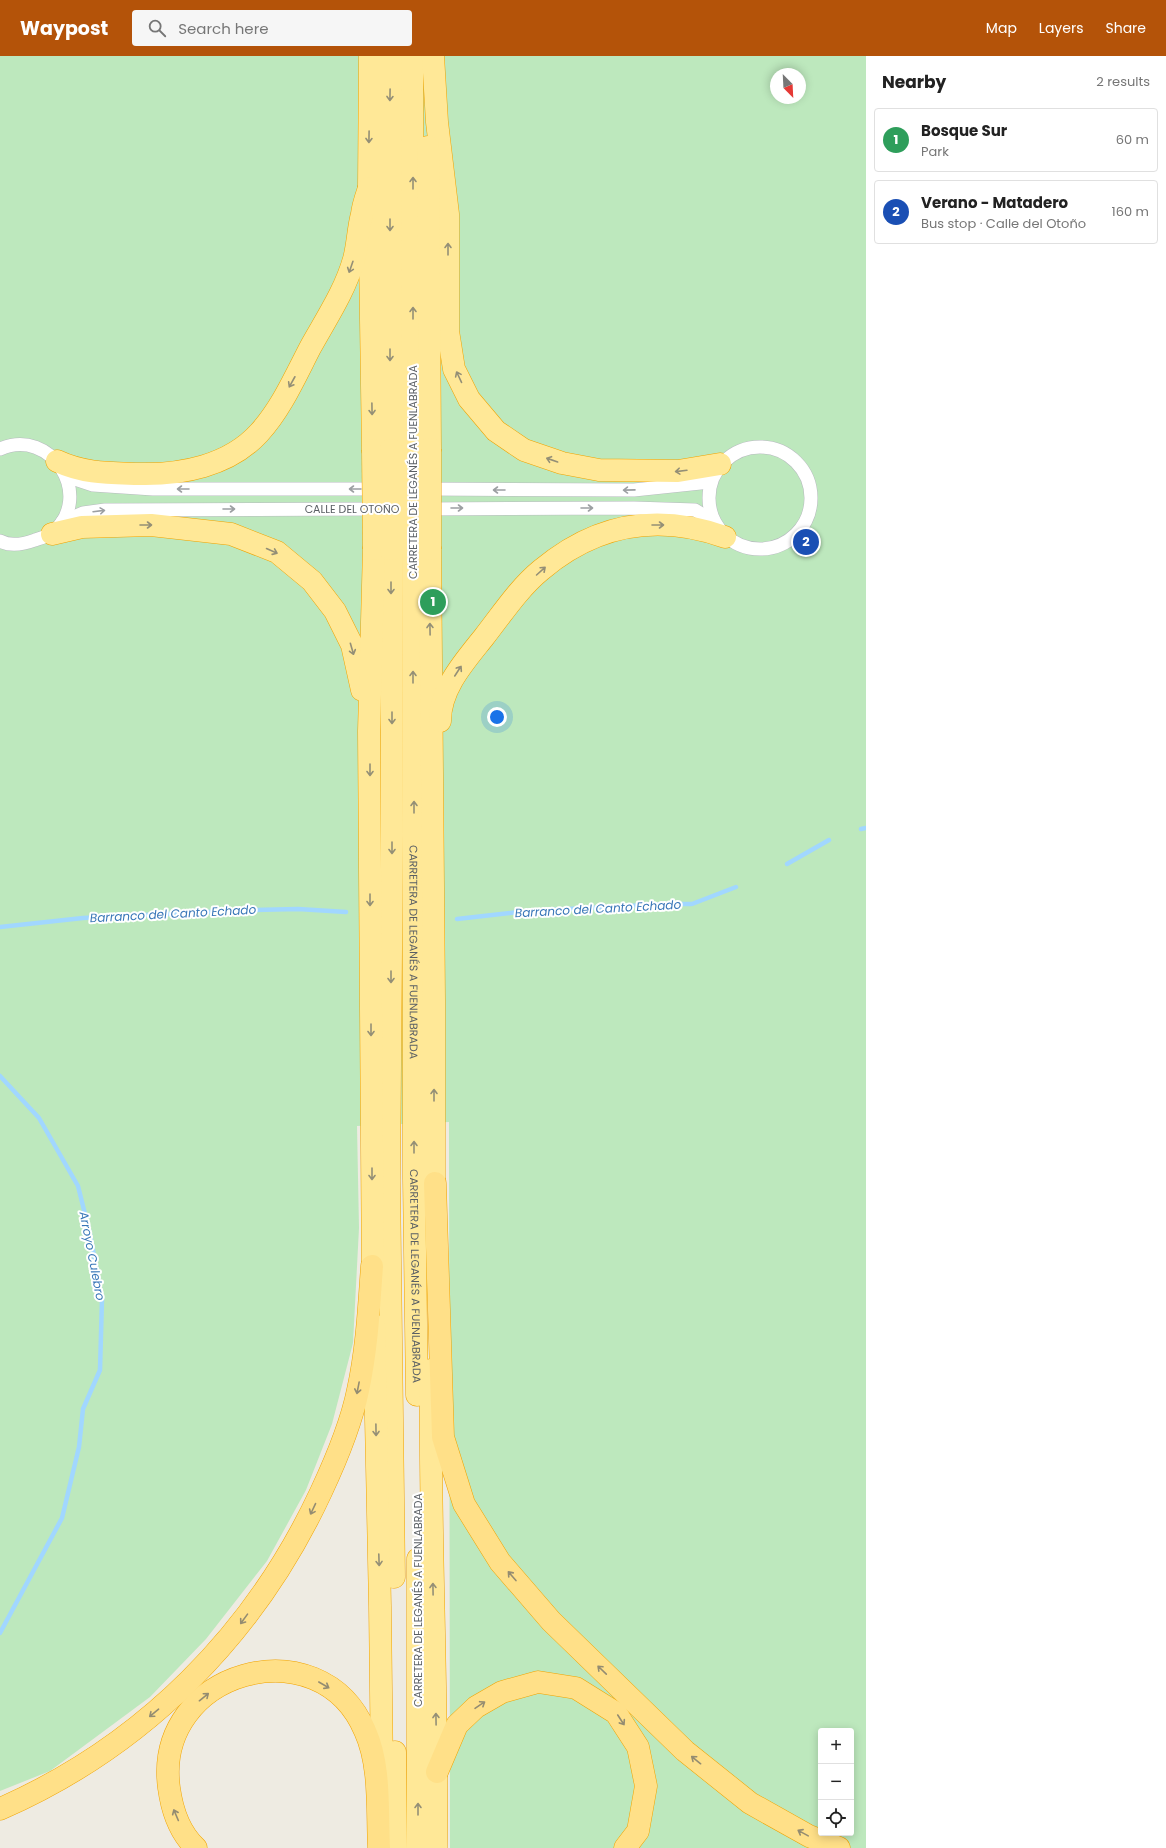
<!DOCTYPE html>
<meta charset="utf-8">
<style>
:root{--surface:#fff;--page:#f6f6f6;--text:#222;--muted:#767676;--line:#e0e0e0;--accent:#b45309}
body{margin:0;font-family:Poppins,sans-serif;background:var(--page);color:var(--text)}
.controls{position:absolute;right:12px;bottom:12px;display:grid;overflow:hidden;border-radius:4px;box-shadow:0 2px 10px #0003}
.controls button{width:36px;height:36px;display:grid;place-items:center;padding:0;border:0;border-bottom:1px solid var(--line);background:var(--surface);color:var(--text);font:20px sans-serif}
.compass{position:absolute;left:770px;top:12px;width:36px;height:36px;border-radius:50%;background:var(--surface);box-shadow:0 2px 10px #0003;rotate:156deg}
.you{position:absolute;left:497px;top:661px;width:14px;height:14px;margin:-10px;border:3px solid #fff;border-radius:50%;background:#1a73e8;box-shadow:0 0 0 6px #1a73e833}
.badge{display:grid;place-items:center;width:26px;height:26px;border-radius:50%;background:var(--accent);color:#fff;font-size:13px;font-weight:700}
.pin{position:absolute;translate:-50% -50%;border:2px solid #fff;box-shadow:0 1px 4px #0006}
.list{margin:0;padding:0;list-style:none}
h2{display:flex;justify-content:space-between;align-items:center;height:52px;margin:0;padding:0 16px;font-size:17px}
h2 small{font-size:13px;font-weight:400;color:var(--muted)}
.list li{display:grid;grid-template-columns:26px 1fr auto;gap:12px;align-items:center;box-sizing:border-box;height:64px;margin:0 8px 8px;padding:0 8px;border:1px solid var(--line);border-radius:4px}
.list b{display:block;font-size:15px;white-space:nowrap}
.list p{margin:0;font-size:13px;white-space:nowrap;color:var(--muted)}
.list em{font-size:13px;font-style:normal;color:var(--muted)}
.icon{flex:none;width:22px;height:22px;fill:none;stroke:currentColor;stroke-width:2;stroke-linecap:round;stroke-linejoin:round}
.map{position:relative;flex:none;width:866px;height:1792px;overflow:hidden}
header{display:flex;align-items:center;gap:24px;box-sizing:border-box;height:56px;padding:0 20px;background:var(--accent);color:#fff}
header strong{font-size:19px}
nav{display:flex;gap:22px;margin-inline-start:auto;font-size:14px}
.search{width:280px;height:36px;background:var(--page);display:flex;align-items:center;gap:10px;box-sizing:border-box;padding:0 14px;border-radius:4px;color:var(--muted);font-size:15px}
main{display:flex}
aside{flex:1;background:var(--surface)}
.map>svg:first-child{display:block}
.green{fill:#bde8bd;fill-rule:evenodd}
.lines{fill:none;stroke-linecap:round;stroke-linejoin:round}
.stream{stroke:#a1d7ff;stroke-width:4.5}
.minor-casing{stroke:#b7babf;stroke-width:14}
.trunk-casing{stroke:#f0a300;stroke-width:23}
.motorway-casing{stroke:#f0a300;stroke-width:23}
.minor{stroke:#fff;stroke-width:13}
.trunk{stroke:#ffe897;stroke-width:22}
.motorway{stroke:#ffe088;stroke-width:22}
.trunk-bridge-casing{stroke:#f0a300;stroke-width:23;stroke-linecap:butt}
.trunk-bridge{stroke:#ffe897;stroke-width:22}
.oneway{stroke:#948f76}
.oneway2{stroke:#9c9fa2}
.oneway3{stroke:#948c71}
.labels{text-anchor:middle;stroke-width:4;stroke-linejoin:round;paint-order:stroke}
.street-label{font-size:11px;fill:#5a5f64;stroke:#fff}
.water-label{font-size:12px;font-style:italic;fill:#3977b8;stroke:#fff}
</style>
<header>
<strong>Waypost</strong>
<div class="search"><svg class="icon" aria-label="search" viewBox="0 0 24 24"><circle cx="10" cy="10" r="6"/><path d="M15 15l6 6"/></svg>Search here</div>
<nav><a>Map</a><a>Layers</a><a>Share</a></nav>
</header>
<main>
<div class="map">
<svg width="866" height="1792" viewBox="0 0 866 1792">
<rect width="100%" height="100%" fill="#eeebe2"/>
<!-- green -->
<path class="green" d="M0,0H866V1792H450L449,1066L357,1070L359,1172L353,1287L332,1368L306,1434L267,1505L206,1583L150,1641L50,1715L0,1735ZM776,18H800V42H776ZM821,1675H851V1777H821Z"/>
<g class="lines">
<!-- stream -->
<g class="stream">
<polyline points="861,773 866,772"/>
<polyline points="787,808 829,784"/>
<polyline points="457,863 527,855 668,848 692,848 736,831"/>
<polyline points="0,871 83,862 248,854 298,853 346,856"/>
<polyline points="0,1020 39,1062 78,1130 90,1178 102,1243 100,1314 83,1353 79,1391 62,1462 0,1577"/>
</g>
<defs>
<g id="minor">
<circle cx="760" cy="442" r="51"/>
<path d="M0,393C51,370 96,441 52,477C48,480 41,482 35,484C24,488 11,491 0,485"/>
<polyline points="66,420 93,429 153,433 381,433"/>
<polyline points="424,433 634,434 710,426"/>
<polyline points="424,453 634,452 695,454 713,465"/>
<polyline points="62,466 83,457 105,454 381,453"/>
</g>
<g id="trunk">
<polyline points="370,0 369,132 373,394"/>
<polyline points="391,0 391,394"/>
<polyline points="412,0 413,394"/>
<polyline points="433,0 437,66 448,158 448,275 454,313 469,343 496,375 524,394 562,407 599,414 678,415 720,408"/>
<polyline points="428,91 430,393"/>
<path d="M57,405C85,418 109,417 139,418C181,419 229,410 259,377C281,353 295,321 310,292C326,263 345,235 354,203C358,188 358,173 362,158C363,149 366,141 369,132"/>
<polyline points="52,478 82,471 151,469 231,478 277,496 312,525 335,555 352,589 362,634"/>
<polyline points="391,493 392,778 389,1125 394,1521"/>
<path id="s1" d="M413,493L414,1123L417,1339"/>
<polyline points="430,493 434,944 434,1145"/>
<path d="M440,665C440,632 465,605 484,581C502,558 519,532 541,514C597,467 658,457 725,481"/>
<polyline points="373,1229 369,675 374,493"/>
<polyline points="374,1269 380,1550 382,1719"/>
<path d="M431,1314C429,1473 438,1633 436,1792"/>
<polyline points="418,1503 418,1792"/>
<polyline points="395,1696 396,1792"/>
</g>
<g id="motorway">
<polyline points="435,1127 443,1381 464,1448 500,1506 551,1565 685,1695 750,1747 809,1780 839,1792"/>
<polyline points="437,1716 457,1669 476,1651 502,1636 538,1626 576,1632 616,1657 638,1691 646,1730 638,1775 625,1792"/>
<path d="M0,1753C144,1690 255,1578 321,1436C336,1404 351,1369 358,1334C367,1293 369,1251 372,1210"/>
<path d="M196,1792C180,1777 172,1754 169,1732C153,1615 320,1568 365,1675C381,1710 377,1755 379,1792"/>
</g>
</defs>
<!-- minor casing -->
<use href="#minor" class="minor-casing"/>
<!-- trunk casing -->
<use href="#trunk" class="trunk-casing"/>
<!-- motorway casing -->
<use href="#motorway" class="motorway-casing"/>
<!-- minor -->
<use href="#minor" class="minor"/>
<!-- trunk -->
<use href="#trunk" class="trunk"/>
<!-- motorway -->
<use href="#motorway" class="motorway"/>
<defs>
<g id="trunk-bridge">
<polyline points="373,394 374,493"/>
<polyline points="391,394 391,493"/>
<polyline points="413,493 413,394"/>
<polyline points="430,493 430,393"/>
</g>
</defs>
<!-- trunk-bridge casing -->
<use href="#trunk-bridge" class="trunk-bridge-casing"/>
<!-- trunk-bridge -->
<use href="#trunk-bridge" class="trunk-bridge"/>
</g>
<!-- one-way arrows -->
<defs><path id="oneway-shaft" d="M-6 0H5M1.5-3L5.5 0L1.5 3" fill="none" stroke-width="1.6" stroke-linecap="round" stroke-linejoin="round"/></defs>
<g class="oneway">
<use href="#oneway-shaft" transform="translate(390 39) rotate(91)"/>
<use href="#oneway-shaft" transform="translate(369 81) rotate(91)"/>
<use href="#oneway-shaft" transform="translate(413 127) rotate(-90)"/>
<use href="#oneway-shaft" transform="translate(390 169) rotate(90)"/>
<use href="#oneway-shaft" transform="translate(448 193) rotate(-90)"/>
<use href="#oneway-shaft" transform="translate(351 211) rotate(109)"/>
<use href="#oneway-shaft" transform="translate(413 257) rotate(-90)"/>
<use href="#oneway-shaft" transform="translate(390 299) rotate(90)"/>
<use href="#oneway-shaft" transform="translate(459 321) rotate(-115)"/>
<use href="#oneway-shaft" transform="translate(292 326) rotate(119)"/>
<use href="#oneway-shaft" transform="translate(372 353) rotate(89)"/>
<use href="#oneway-shaft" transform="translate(552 404) rotate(-161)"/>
<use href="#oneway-shaft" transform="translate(681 415) rotate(173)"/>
<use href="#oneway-shaft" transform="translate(146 469)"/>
<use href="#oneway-shaft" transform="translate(658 469)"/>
<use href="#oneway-shaft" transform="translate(272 495) rotate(24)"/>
<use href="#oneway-shaft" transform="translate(541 515) rotate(-42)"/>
<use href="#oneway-shaft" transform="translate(391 532) rotate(90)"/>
<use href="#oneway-shaft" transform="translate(430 573) rotate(-91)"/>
<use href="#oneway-shaft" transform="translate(352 593) rotate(74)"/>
<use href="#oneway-shaft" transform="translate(458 615) rotate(-57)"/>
<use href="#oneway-shaft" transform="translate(413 621) rotate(-90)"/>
<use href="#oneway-shaft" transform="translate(392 662) rotate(90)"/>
<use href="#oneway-shaft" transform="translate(370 714) rotate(90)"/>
<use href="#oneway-shaft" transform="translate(414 751) rotate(-90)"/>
<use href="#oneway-shaft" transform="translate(392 792) rotate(90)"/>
<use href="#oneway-shaft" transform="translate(370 844) rotate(90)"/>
<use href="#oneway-shaft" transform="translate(391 921) rotate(90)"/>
<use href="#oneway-shaft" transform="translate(371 974) rotate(90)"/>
<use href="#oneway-shaft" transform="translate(434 1039) rotate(-90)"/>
<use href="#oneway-shaft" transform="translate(414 1091) rotate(-90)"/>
<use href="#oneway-shaft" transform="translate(372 1118) rotate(90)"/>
<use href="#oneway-shaft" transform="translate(376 1374) rotate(89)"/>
<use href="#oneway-shaft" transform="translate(379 1504) rotate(88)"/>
<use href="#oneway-shaft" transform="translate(433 1533) rotate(-91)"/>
<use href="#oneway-shaft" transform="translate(436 1663) rotate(-91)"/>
<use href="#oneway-shaft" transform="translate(418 1753) rotate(-90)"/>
</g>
<g class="oneway2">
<use href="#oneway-shaft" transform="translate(183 433) rotate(-180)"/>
<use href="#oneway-shaft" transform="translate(355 433) rotate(-180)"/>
<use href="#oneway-shaft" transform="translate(499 434) rotate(-180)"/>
<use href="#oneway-shaft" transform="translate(629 434) rotate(179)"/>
<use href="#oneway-shaft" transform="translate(457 452)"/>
<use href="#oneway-shaft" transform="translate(587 452)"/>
<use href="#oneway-shaft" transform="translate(229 453)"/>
<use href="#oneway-shaft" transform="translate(99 455) rotate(-7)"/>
</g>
<g class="oneway3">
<use href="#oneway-shaft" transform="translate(358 1332) rotate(101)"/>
<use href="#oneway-shaft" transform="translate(313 1453) rotate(115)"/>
<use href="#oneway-shaft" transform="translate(512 1520) rotate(-131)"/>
<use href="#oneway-shaft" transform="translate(244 1563) rotate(126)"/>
<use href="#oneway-shaft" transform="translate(602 1614) rotate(-136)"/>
<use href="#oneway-shaft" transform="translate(324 1629) rotate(30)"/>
<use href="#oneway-shaft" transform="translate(204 1641) rotate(-39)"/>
<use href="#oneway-shaft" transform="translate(480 1649) rotate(-34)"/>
<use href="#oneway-shaft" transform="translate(154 1657) rotate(140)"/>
<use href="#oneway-shaft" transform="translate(621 1664) rotate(57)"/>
<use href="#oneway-shaft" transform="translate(696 1704) rotate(-141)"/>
<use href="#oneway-shaft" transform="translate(176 1759) rotate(-113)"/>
<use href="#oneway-shaft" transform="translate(803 1777) rotate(-151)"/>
</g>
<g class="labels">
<!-- street labels -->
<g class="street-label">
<text transform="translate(413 416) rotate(-90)" y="4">CARRETERA DE LEGANÉS A FUENLABRADA</text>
<text x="352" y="457">CALLE DEL OTOÑO</text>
<text dy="4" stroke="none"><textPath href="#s1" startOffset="403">CARRETERA DE LEGANÉS A FUENLABRADA</textPath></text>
<text dy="4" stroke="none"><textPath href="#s1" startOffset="727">CARRETERA DE LEGANÉS A FUENLABRADA</textPath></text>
<text transform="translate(418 1544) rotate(-90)" y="4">CARRETERA DE LEGANÉS A FUENLABRADA</text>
</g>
<!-- water labels -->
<g class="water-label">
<text transform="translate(598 853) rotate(-3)" y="4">Barranco del Canto Echado</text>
<text transform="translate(173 858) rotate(-3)" y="4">Barranco del Canto Echado</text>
<text transform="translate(92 1200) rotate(79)" y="4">Arroyo Culebro</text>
</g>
</g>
</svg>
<div class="controls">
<button>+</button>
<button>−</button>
<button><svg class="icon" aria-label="locate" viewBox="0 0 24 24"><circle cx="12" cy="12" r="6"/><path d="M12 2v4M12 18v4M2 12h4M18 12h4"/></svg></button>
</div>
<svg class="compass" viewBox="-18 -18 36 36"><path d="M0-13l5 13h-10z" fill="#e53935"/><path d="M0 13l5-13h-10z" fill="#767676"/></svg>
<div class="you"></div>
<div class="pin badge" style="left:433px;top:546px;background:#2e9e5b">1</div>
<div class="pin badge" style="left:806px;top:486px;background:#1a4fb4">2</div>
</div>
<aside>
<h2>Nearby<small>2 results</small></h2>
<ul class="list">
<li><span class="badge" style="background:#2e9e5b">1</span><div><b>Bosque Sur</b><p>Park</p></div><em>60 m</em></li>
<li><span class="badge" style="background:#1a4fb4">2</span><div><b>Verano - Matadero</b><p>Bus stop · Calle del Otoño</p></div><em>160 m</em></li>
</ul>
</aside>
</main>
